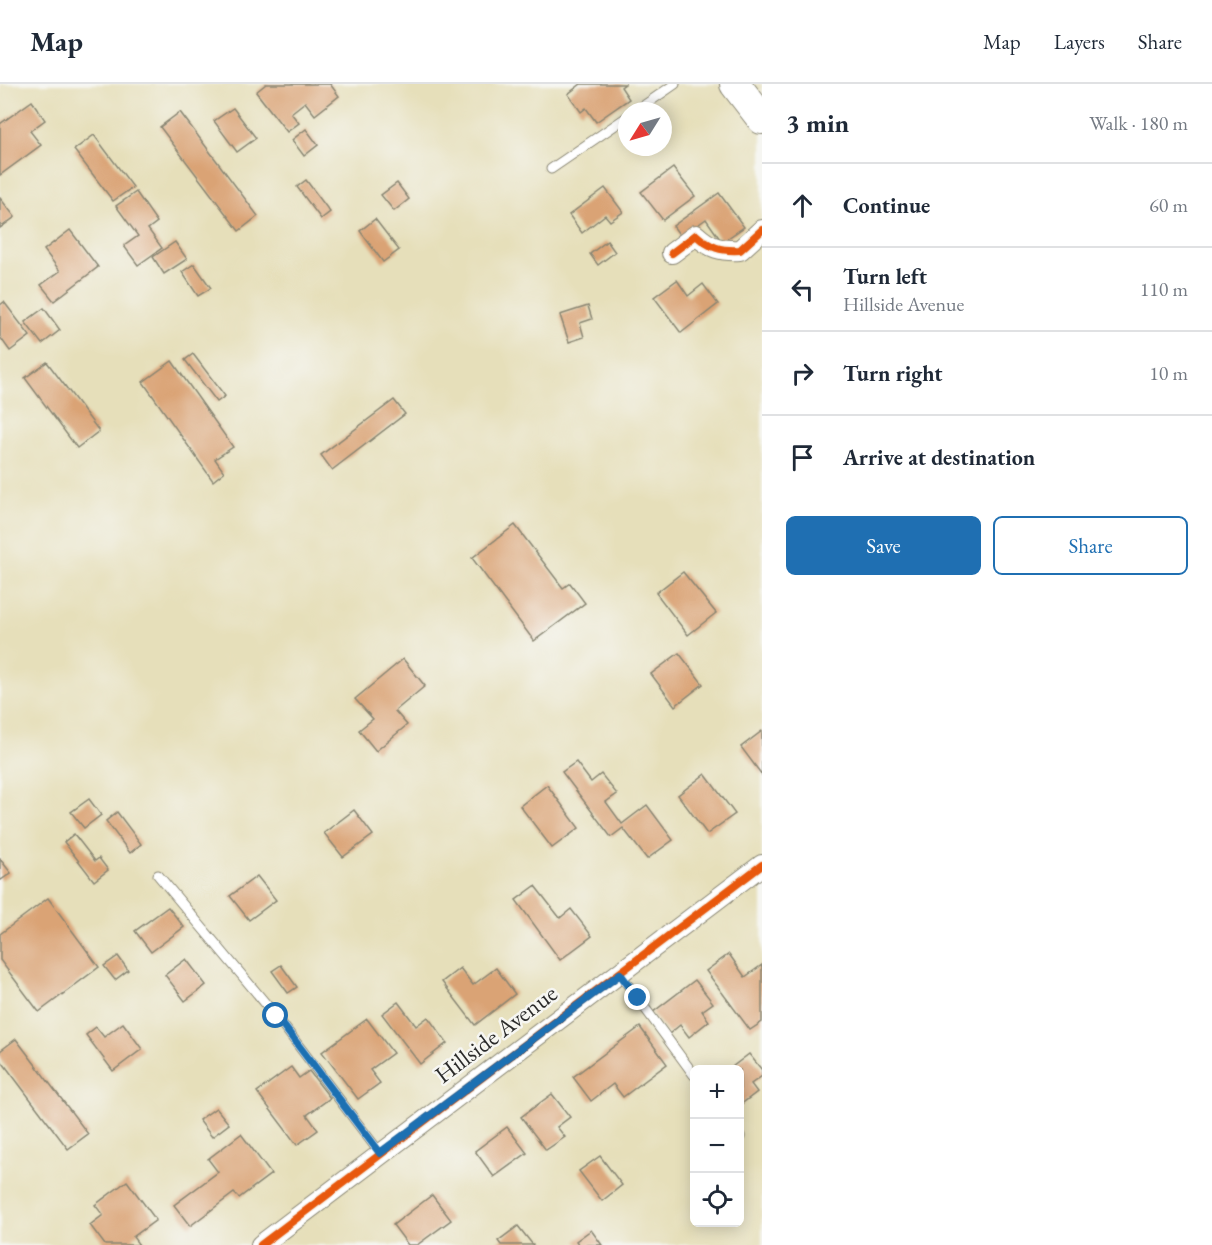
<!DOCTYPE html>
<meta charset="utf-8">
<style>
:root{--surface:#fff;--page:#f6f6f7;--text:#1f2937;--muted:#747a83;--line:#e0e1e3;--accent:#1f6fb2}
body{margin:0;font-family:"EB Garamond",serif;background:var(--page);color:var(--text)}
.controls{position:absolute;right:18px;bottom:18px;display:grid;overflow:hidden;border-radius:9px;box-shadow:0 3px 15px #0003}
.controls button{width:54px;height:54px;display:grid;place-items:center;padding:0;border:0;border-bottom:2px solid var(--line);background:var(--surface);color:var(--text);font:30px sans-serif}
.compass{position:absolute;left:618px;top:18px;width:54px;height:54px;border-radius:50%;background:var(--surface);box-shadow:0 3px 15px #0003;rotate:233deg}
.stop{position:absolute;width:18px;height:18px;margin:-14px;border:4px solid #1f6fb2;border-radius:50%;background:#fff}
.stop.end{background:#1f6fb2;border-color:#fff;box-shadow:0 2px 6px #0008}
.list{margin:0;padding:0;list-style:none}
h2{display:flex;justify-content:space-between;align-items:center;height:78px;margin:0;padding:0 24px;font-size:26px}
h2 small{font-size:20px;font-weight:400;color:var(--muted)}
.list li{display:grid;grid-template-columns:39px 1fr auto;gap:18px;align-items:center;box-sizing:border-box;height:84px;padding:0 24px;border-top:2px solid var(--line)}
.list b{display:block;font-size:22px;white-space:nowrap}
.list p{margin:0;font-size:20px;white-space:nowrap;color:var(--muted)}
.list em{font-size:20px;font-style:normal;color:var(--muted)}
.actions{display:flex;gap:12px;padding:18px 24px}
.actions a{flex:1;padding:14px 0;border:2px solid var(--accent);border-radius:9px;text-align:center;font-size:21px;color:var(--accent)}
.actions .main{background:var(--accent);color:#fff}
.icon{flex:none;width:33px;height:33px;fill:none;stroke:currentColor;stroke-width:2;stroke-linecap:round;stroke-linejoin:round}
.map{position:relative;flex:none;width:762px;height:1161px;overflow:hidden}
header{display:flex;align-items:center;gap:36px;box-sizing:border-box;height:84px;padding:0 30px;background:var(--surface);border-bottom:2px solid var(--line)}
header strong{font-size:28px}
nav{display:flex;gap:33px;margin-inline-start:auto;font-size:21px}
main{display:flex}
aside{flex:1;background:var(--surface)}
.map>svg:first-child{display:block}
.building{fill:#daa375}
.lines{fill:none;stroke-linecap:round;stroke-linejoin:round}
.service-casing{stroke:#888572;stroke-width:11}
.minor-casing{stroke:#888572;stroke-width:22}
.primary-casing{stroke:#888572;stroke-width:32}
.service{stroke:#fff;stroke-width:9}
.minor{stroke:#fff;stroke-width:20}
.primary{stroke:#fff;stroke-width:30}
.cycleway-casing{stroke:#f6f6f2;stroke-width:11}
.cycleway{stroke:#e8590c;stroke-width:8}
.route{stroke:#1f6fb2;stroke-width:8}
.labels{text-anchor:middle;stroke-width:5;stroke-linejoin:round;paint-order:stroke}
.street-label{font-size:24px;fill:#2b2b2b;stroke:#f6f6f2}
</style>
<header>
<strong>Map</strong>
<nav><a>Map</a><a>Layers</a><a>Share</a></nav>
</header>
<main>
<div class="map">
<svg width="762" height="1161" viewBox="0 0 762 1161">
<rect width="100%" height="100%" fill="#f6f6f2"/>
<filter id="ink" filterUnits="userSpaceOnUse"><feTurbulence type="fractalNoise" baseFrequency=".0167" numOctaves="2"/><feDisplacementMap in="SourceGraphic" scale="12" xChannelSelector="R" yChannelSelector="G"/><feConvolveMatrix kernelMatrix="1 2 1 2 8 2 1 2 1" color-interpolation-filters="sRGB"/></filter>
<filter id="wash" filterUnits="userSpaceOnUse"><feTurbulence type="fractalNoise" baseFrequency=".008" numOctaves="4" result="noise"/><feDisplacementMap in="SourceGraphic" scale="24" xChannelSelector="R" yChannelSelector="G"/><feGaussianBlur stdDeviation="1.35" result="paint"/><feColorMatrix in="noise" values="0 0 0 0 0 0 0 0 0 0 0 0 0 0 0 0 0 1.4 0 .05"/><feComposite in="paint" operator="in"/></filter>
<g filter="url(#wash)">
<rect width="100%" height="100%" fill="#e6dfba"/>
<g id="blocks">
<!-- building -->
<g class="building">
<polygon points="266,0 330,0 339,12 315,31 305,18 291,29 299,39 287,48 256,8"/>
<polygon points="581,0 625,0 621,3 629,15 596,38 586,24 581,28 568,10"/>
<polygon points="32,17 45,36 30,47 41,61 0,91 0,40"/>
<polygon points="233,24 256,54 237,68 214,37"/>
<polygon points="180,28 258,132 239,147 160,43"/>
<polygon points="306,45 318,61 304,72 292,56"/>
<polygon points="94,51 133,103 113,117 74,66"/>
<polygon points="673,84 695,112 663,136 641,108"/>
<polygon points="306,96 330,128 321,135 297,103"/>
<polygon points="397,99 409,115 394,127 381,111"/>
<polygon points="605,104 623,128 610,137 605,131 582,149 569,131"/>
<polygon points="136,108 157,138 148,145 162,164 138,181 124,162 138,152 116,122"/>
<polygon points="719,109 744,143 722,158 706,135 681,153 673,142"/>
<polygon points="0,114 15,133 0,144"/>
<polygon points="375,135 399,166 383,178 360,147"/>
<polygon points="70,146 98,183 54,217 41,201 60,187 44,166"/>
<polygon points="607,157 615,168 598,181 590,170"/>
<polygon points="175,158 187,175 164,190 153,173"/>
<polygon points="194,180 211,204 198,212 182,188"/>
<polygon points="677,196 688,212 703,200 718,220 681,249 654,213"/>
<polygon points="4,218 30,252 10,267 0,253 0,221"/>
<polygon points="588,222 592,235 580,239 584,253 569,258 560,231"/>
<polygon points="44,224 60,246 42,260 25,238"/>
<polygon points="193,270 225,312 217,318 185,276"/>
<polygon points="172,277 233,363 215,375 224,388 213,397 143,298"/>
<polygon points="47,278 99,347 77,364 25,294"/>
<polygon points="394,316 405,330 332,386 321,371"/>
<polygon points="515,441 563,504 570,499 585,519 534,557 472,474"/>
<polygon points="683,488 716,529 688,551 656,509"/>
<polygon points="679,569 703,600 675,622 651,590"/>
<polygon points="403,575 425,602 395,627 407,641 376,667 359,646 373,635 355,615"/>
<polygon points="762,647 762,691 741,663"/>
<polygon points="576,678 591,698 601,690 617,710 606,718 622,740 647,721 673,756 647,775 623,744 611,753 562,688"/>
<polygon points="705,690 735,730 707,750 678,711"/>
<polygon points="547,701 579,744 552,764 520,722"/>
<polygon points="89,715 101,731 84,744 71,728"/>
<polygon points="354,726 373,751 343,773 324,749"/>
<polygon points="117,728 141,760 130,769 106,737"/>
<polygon points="74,750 95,777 99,774 108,786 94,797 64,758"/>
<polygon points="0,775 11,789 1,796 0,795"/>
<polygon points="257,792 276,816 249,836 230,812"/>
<polygon points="535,802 560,834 571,825 592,852 560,876 516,816"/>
<polygon points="48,814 99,883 39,928 0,876 0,850"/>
<polygon points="168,823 184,843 151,868 135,847"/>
<polygon points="729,870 745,893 762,881 762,938 750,946 706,887"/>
<polygon points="118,872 128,886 115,896 104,882"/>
<polygon points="186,875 206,901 185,917 165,891"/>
<polygon points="281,881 297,903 288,909 272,887"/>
<polygon points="460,884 473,901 496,884 515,910 475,941 442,898"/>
<polygon points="695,896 713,919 702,927 709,937 689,953 680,941 669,950 652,929"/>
<polygon points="398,918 416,942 428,933 447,959 420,980 382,930"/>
<polygon points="367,935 393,969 370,986 380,999 358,1015 322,968"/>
<polygon points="123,939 142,965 113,987 86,951 96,943 104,953"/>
<polygon points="640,943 667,980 623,1013 613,1000 591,1017 573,993"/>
<polygon points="16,955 88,1050 68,1065 0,975 0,967"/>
<polygon points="749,970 762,986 762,992 751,1000 757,1008 740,1021 740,986 728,986"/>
<polygon points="291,983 299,994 309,987 330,1014 307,1031 318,1046 297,1061 257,1008"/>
<polygon points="552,1010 570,1033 557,1043 565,1053 546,1066 521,1033"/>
<polygon points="216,1024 229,1040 212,1053 199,1036"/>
<polygon points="507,1043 527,1069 494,1093 475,1067"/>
<polygon points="241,1050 271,1090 239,1114 234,1109 190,1142 174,1121 218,1088 208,1075"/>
<polygon points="600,1072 622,1101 602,1117 579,1087"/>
<polygon points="127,1097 156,1136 133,1153 139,1161 105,1161 90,1141 103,1131 95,1121"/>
<polygon points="432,1111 451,1136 417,1161 408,1161 393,1141"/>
<polygon points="518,1142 533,1161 501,1161 498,1157"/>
<polygon points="591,1146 602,1161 579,1161 576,1157"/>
</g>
</g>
</g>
<g filter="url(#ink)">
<use href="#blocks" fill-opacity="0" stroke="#888572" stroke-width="1.5"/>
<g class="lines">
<defs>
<g id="service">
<polyline points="636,27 675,0"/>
<polyline points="551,85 627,33"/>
<polyline points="158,791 276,932 380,1069"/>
<polyline points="620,890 694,991"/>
<polyline points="740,1052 740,1053"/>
</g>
<g id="minor">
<path d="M672,169L696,151C710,164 721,167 740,166L762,146"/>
<polyline points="261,1161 762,781"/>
</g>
<polyline id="primary" points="735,0 762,35"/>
</defs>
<!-- service casing -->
<use href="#service" class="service-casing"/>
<!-- minor casing -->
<use href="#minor" class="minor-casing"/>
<!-- primary casing -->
<use href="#primary" class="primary-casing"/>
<!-- service -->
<use href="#service" class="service"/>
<!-- minor -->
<use href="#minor" class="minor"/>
<!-- primary -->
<use href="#primary" class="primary"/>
<defs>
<g id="cycleway">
<path d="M672,169L696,151C710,164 721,167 740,166L762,146"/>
<polyline points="261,1161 762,781"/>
</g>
</defs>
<!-- cycleway casing -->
<use href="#cycleway" class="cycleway-casing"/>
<!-- cycleway -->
<use href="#cycleway" class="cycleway"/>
</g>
</g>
<g class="lines" filter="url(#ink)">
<!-- route -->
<polyline class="route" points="276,932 380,1069 620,890 638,914"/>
</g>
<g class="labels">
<!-- street labels -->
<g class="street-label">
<text transform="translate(496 950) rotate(-37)" y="8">Hillside Avenue</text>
</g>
</g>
</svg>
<div class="controls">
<button>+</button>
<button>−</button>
<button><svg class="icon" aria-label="locate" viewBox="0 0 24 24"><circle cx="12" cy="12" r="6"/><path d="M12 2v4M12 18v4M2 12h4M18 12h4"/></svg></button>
</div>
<svg class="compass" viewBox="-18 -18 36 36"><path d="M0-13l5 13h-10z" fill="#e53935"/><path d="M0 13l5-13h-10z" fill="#747a83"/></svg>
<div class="stop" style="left:276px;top:932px"></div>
<div class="stop end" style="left:638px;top:914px"></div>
</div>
<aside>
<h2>3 min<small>Walk · 180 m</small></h2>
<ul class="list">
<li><svg class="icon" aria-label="ahead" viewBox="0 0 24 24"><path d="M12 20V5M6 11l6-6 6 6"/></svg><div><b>Continue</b></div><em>60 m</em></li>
<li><svg class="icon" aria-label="left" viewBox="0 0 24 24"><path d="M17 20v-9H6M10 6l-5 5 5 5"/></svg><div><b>Turn left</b><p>Hillside Avenue</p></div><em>110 m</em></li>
<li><svg class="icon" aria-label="right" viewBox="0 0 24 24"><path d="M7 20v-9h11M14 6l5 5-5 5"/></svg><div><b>Turn right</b></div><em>10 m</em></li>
<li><svg class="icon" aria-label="arrive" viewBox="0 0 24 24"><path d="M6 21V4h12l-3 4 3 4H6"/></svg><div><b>Arrive at destination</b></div></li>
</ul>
<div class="actions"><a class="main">Save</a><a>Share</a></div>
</aside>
</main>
